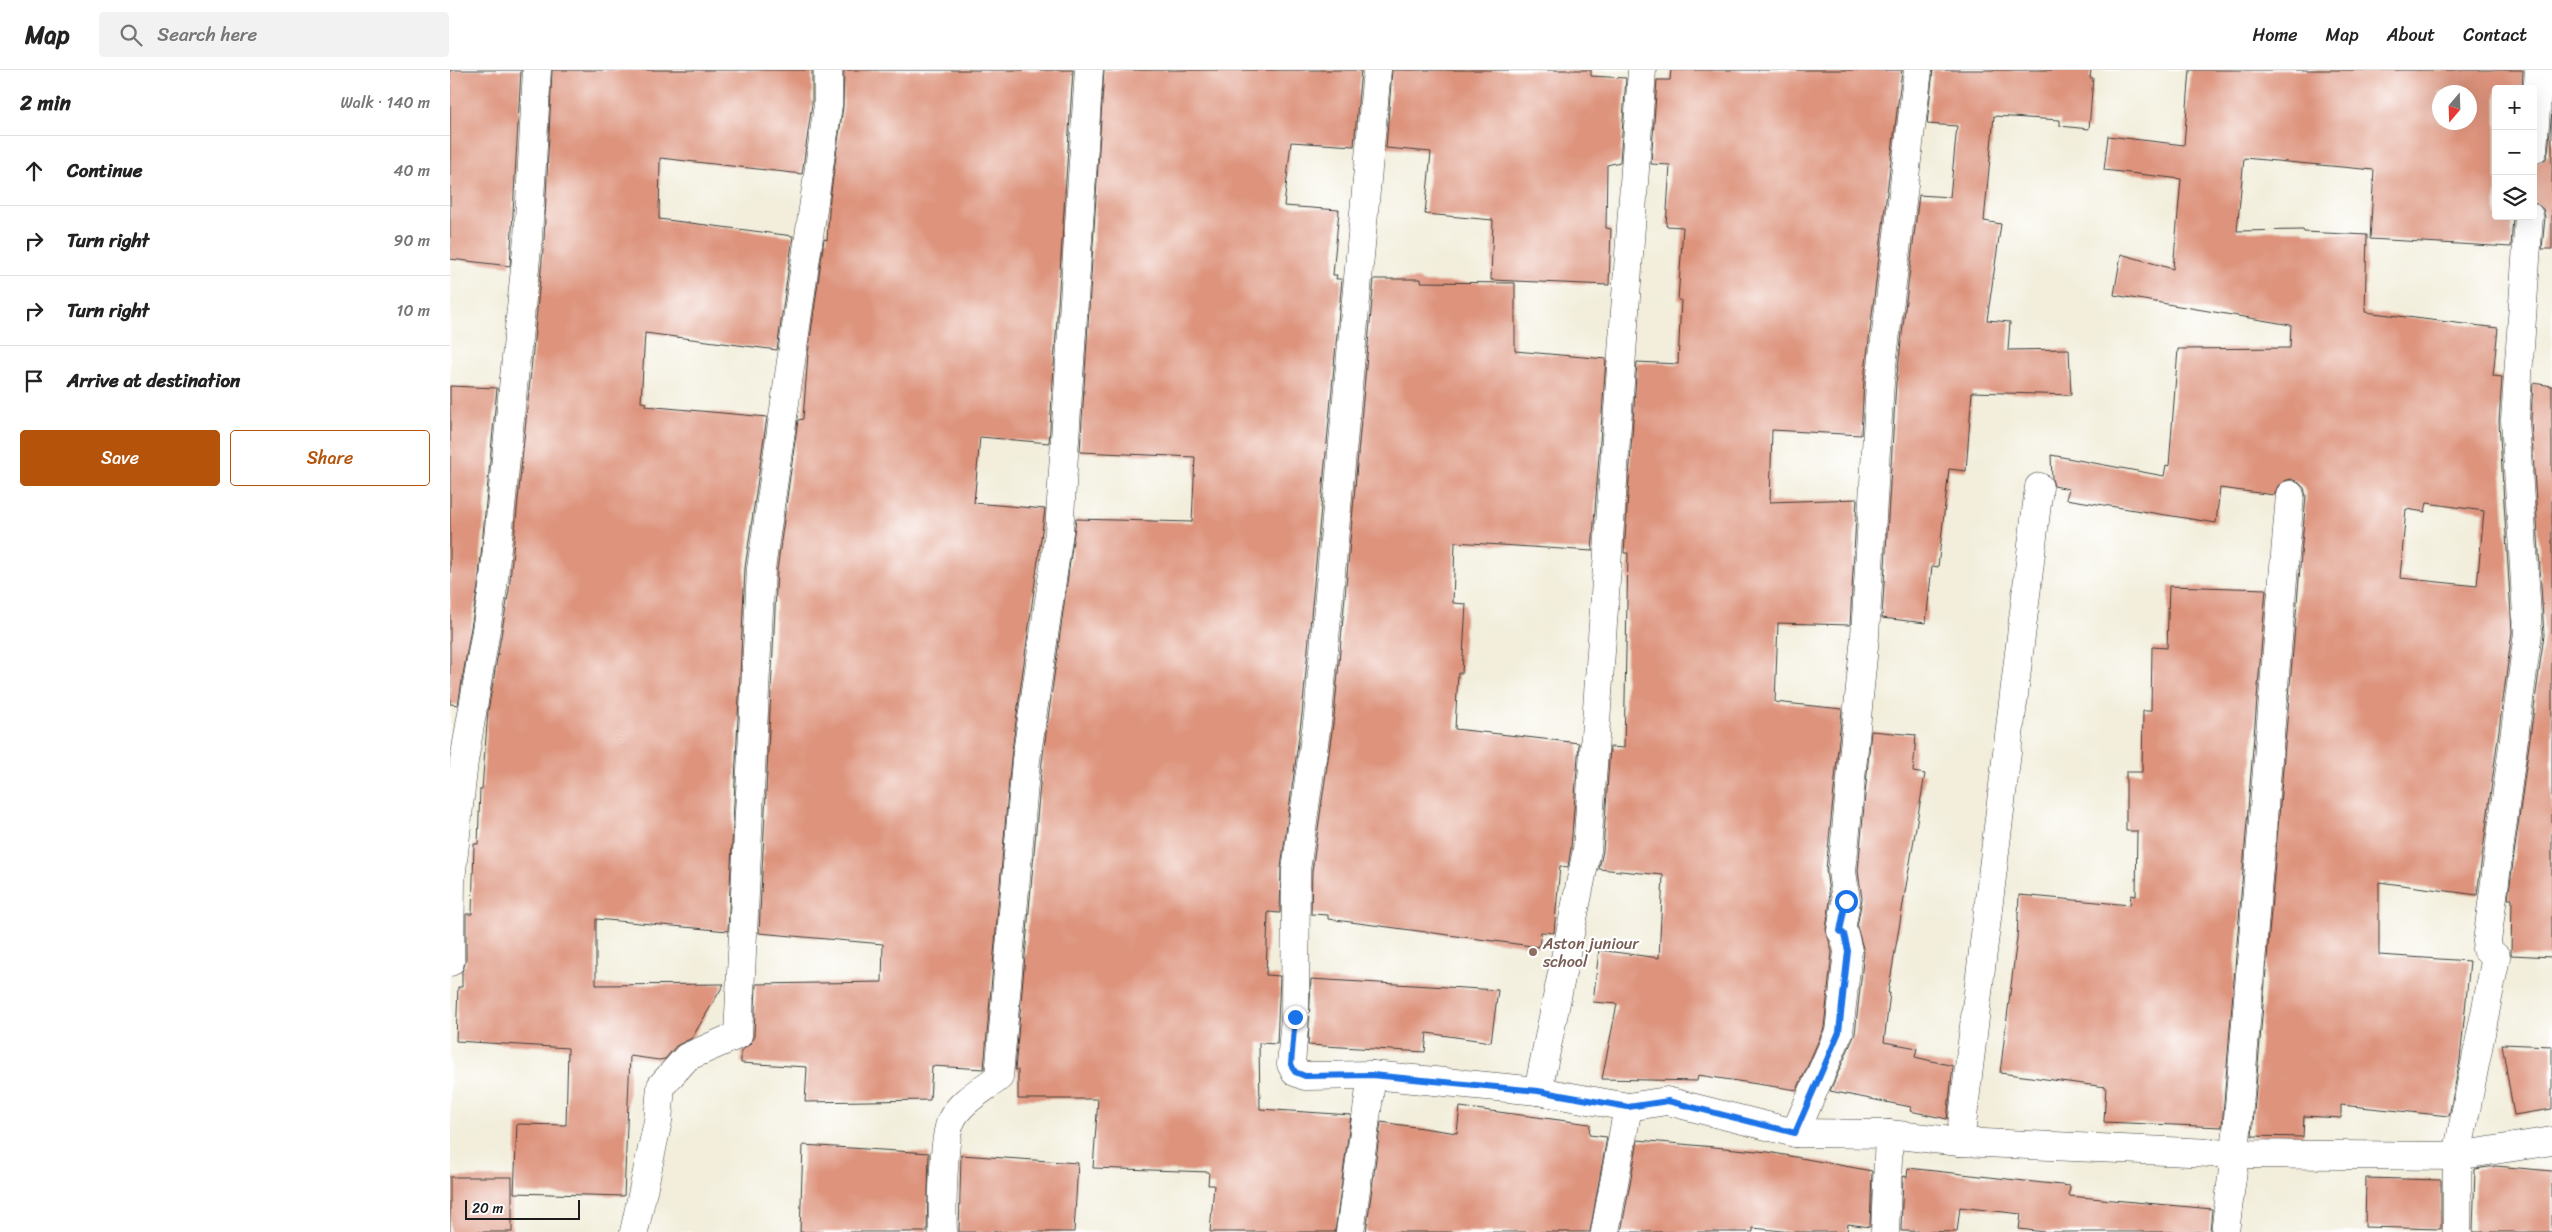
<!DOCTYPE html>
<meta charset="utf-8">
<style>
:root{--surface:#fff;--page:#f2f2f2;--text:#222;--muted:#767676;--line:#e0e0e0;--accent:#b45309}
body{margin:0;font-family:Sriracha,sans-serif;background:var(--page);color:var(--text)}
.controls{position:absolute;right:15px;top:15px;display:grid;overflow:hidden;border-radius:5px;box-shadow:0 5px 20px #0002}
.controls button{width:45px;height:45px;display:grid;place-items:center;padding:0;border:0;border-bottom:1px solid var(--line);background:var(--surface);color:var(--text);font:25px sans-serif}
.compass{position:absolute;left:1982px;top:15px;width:45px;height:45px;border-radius:50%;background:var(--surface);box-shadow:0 5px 20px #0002;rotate:199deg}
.scale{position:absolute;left:15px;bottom:12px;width:115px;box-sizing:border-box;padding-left:5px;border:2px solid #1c1c1c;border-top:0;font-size:14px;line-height:18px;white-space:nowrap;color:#1c1c1c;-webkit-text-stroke:4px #fff;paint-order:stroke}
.stop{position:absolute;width:15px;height:15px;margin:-11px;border:4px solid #1a73e8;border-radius:50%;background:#fff}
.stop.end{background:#1a73e8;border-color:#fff;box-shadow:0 1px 5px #0008}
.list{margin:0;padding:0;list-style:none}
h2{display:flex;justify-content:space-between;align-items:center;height:65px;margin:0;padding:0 20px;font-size:21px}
h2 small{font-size:16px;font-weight:400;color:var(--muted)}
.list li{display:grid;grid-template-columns:32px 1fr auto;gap:15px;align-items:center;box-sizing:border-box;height:70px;padding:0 20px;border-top:1px solid var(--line)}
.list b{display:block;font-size:19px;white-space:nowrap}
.list em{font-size:16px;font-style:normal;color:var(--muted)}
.actions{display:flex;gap:10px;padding:15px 20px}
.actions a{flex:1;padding:11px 0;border:1px solid var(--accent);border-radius:5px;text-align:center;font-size:18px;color:var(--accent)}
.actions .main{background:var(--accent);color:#fff}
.icon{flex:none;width:28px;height:28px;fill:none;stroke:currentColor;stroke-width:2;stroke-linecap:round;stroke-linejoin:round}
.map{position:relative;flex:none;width:2102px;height:1162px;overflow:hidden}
header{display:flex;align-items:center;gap:30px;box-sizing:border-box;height:70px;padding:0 25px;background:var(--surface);border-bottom:1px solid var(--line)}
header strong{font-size:24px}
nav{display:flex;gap:28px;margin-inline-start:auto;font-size:18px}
.search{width:350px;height:45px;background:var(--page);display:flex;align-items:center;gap:12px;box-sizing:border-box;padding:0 18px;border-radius:5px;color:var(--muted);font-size:19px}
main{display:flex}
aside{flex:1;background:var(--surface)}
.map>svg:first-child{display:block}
.building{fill:#dd937c;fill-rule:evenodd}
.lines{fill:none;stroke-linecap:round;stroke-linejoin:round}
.minor-casing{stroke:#3c3c39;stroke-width:29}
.minor{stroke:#fff;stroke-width:28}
.route{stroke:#1a73e8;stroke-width:6}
.education-dot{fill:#8d6e63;stroke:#fff;stroke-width:2}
.labels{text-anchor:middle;stroke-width:4.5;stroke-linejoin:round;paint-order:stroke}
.education-label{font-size:16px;fill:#785e54;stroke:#fff;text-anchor:start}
</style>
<header>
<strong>Map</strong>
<div class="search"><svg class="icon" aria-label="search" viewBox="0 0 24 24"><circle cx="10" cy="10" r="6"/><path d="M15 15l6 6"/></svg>Search here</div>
<nav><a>Home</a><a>Map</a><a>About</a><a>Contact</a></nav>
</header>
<main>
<aside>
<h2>2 min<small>Walk · 140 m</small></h2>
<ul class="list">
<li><svg class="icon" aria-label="ahead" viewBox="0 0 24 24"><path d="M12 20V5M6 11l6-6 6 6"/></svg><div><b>Continue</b></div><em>40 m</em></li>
<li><svg class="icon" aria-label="right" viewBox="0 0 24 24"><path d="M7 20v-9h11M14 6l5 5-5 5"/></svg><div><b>Turn right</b></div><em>90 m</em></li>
<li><svg class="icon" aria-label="right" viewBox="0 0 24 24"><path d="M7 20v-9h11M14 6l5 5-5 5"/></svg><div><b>Turn right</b></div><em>10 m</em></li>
<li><svg class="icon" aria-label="arrive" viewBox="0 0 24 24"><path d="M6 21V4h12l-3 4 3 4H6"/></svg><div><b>Arrive at destination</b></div></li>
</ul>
<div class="actions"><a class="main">Save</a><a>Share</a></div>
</aside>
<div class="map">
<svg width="2102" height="1162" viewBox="0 0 2102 1162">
<rect width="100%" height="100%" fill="#fff"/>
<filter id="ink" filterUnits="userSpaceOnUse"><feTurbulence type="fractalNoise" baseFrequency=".02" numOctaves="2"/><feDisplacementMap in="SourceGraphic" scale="10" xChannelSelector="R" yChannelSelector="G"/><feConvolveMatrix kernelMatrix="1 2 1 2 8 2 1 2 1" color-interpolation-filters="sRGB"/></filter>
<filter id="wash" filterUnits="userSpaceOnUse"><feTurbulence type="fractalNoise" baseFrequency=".0096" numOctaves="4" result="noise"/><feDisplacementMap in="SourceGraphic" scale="20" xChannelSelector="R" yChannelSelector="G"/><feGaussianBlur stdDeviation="1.12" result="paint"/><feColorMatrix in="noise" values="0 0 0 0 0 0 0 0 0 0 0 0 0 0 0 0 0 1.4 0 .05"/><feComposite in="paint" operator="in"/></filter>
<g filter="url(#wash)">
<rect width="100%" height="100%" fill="#f2eedb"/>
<g id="blocks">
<!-- building -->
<g class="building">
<polygon points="0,0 71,0 60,196 0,189"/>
<polygon points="102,0 362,0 362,34 352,104 210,88 209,149 343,166 327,280 195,263 191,332 196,333 195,336 317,347 295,498 278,861 146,849 146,915 274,914 242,968 226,976 215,989 209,990 180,986 174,1126 64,1123 67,1054 116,1055 118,978 6,971 8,917 12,917 12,901 16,892 16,844 22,844 24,774 28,774 30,719 32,719 38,641 59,520 94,170"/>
<polygon points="394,0 623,0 599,373 530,367 524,433 595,439 561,688 534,999 482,996 480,1030 355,1032 357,997 291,993 291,981 300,974 304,966 306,914 432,912 433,874 309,863 327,500 348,350 353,349 358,284 374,169 377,170 380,128 393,37"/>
<polygon points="654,0 911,0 904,76 841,72 834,136 889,140 883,205 887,205 886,209 892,209 852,644 831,798 830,843 818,842 816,905 830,906 827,974 809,973 810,1039 901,1045 885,1162 760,1162 764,1115 758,1115 759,1102 643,1098 648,1029 568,1029 568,1000 565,1000 592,692 626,449 742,452 745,387 630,382"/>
<polygon points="942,0 1141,0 1141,6 1176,8 1170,92 1157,95 1156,158 1161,159 1159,215 1041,210 1043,150 975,144 981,82 936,78"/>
<polygon points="1221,0 1452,0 1414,310 1411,365 1322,360 1320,432 1407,429 1400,555 1328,553 1325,632 1392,639 1376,800 1380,831 1376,859 1382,882 1374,958 1347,1020 1248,1005 1247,1011 1152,1009 1167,934 1143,932 1149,880 1209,888 1213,805 1149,799 1153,781 1160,677 1174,678 1178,483 1174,483 1187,292 1228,294 1231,230 1228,230 1233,157 1216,156 1220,95 1201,94 1207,10 1220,10"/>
<polygon points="1483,0 1641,0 1640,8 1643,8 1639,59 1610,56 1610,50 1544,46 1534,151 1551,154 1537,250 1560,252 1558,280 1619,279 1621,325 1522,322 1516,401 1499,399 1488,497 1482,496 1476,553 1432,548 1446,313 1469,125 1500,127 1507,56 1477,54"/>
<path d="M1740,0H2073L2072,19H2046V146H2063L2061,177L1920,169L1924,100L1794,88L1787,161L1853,160L1854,162L1917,165L1915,242L2048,258L2043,306L2052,307L2049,351L2062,562L2027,825L1929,812V885L2020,891L2010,990L1999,1046L1891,1035V1048L1854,1046L1853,1067L1802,1066L1856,426L1854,418L1848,412L1841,409L1834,411L1828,416L1824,425L1770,418L1766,453L1616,429L1619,419L1604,416L1602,409L1601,385L1714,406L1716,395L1719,396L1728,279L1840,278L1841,255L1664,225L1671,184L1723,199L1731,109L1654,100L1658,66L1734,75ZM1990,22H2020V52H1990ZM1977,433L2034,441L2027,516L1950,508L1956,439L1975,442Z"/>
<polygon points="2102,41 2102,179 2092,179 2095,147 2093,139 2083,131 2083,95 2096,89 2098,82"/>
<polygon points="924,209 971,209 971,212 1065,213 1065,281 1156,289 1142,481 1005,472 1003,533 1016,534 1012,603 1008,603 1005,659 1129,673 1121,778 1118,797 1110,796 1104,863 1091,862 1089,877 878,849 878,845 861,844 862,801 884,647"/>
<polygon points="2083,313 2102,316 2102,887 2061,885 2062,829 2058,829 2094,565 2081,350"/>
<polygon points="0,316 47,318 28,516 8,635 0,634"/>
<polygon points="1719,516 1816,519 1772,1057 1654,1052 1656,1017 1550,1003 1567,868 1569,825 1680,835 1681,825 1686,826 1687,761 1676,761 1676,702 1692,702 1693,641 1701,641 1702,577 1717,578"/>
<polygon points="1421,661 1466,665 1463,702 1475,704 1438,923 1440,923 1434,972 1467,978 1465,987 1503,996 1497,1049 1460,1041 1461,1037 1380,1021 1405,964 1414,882 1407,857 1412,829 1408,801"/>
<polygon points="861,909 1048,920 1041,972 977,963 975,982 858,975"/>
<polygon points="2052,974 2102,976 2102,1039 2064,1045"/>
<polygon points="1010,1037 1140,1054 1139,1065 1157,1067 1140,1162 916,1162 931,1052 1007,1063"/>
<polygon points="1188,1070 1318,1082 1422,1101 1420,1157 1398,1154 1397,1162 1342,1162 1303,1158 1303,1162 1171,1162"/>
<polygon points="353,1075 479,1083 477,1162 350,1162"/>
<polygon points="511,1085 628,1093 624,1162 509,1162"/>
<polygon points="2046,1096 2102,1101 2102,1162 2024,1162 2023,1160 2025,1099"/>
<polygon points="1458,1098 1620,1116 1619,1126 1762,1139 1760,1162 1594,1162 1569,1159 1571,1144 1510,1137 1507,1162 1451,1161 1453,1106 1457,1107"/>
<rect x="0" y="1107" width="62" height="55"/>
<polygon points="1916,1108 1991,1110 1991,1159 1915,1157"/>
</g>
</g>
</g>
<g filter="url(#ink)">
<use href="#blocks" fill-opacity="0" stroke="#3c3c39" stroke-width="1"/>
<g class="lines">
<defs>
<g id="minor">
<polyline points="927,0 868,646 846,800 845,947 841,994 845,1002 855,1006 922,1005 1088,1021 1178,1037 1217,1031 1345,1063 1439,1064 1510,1072 1785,1084 2007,1086 2102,1071"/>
<polyline points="2083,80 2089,0"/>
<polyline points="0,892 1,810 14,691 43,518 78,168 87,0"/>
<polyline points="1088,1021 1137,780 1192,0"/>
<polyline points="1345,1063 1389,962 1398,881 1394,864 1391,861 1396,831 1392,801 1415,566 1430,312 1468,0"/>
<polyline points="1510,1072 1589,417"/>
<polyline points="184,1162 208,1051 211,1016 237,987 288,965 311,499 378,35 378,0"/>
<path d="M493,1162C492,1140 493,1068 501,1051C509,1032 534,1019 549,1007L576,690L609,462L639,0"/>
<polyline points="900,1162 922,1005"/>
<polyline points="1155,1162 1178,1037"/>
<polyline points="1435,1162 1439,1064"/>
<polyline points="1775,1162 1785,1084 1840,425"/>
<polyline points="2007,1162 2007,1086 2046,887 2036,879 2078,563 2065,350 2079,146"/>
</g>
</defs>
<!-- minor casing -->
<use href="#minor" class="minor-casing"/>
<!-- minor -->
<use href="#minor" class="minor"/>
</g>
</g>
<g class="lines" filter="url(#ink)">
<!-- route -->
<polyline class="route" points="845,947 841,994 845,1002 855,1006 922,1005 1088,1021 1178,1037 1218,1031 1345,1063 1389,962 1398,881 1394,864 1390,861 1396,831"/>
</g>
<!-- markers -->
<circle class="education-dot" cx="1083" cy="882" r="5"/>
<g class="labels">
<!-- education labels -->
<g class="education-label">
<text x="1093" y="879">Aston juniour<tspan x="1093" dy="18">school</tspan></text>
</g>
</g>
</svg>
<div class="controls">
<button>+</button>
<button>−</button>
<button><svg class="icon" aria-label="layers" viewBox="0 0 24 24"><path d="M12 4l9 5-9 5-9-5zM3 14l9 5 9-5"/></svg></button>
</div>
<svg class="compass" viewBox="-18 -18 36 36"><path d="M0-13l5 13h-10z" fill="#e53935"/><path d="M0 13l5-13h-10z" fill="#767676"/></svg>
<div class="scale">20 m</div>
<div class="stop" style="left:1396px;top:831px"></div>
<div class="stop end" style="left:845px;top:947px"></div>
</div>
</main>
